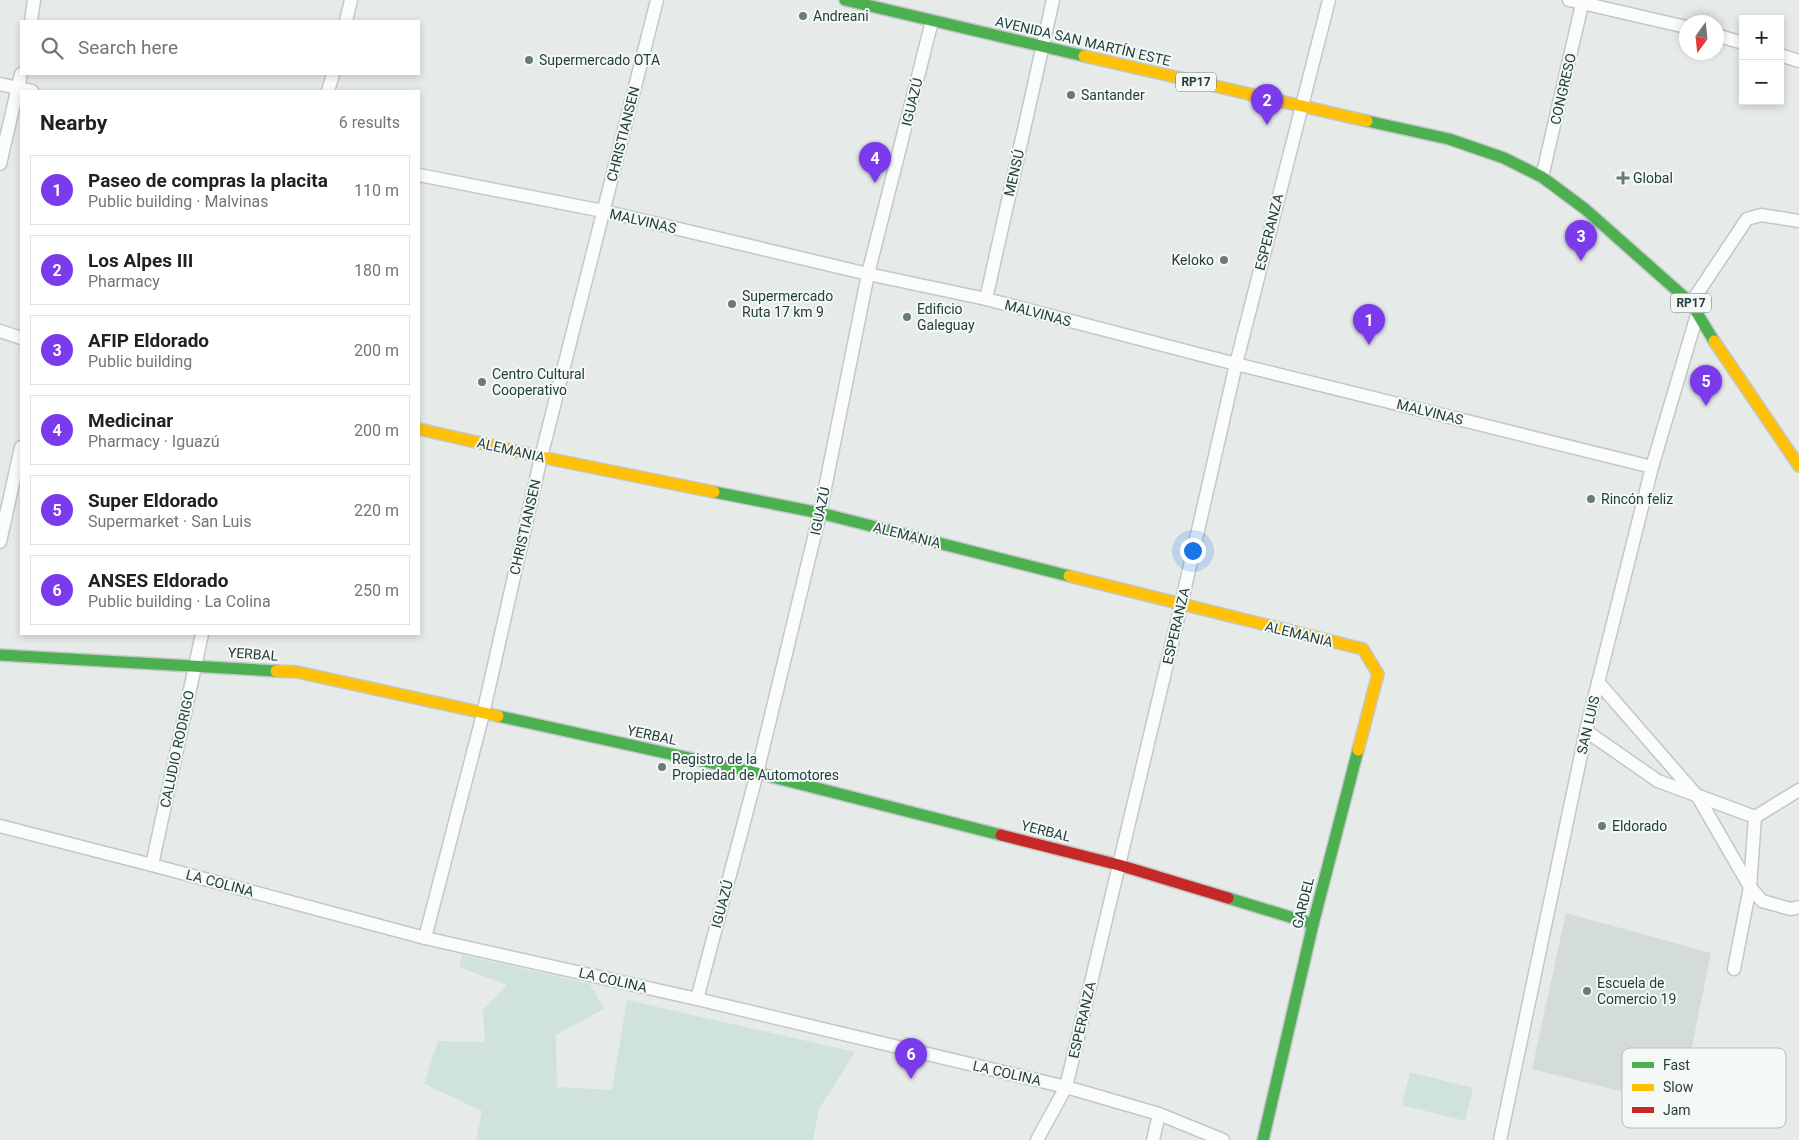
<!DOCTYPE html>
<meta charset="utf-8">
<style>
:root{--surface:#fff;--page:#f6f6f6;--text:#202124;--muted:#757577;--line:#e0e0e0;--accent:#7c3aed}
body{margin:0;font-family:Roboto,sans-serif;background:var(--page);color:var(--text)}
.controls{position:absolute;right:15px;top:15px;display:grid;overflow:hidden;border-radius:0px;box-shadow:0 2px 8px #0003}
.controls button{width:45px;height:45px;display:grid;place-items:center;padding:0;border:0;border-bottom:1px solid var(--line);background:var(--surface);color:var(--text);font:25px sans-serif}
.compass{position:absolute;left:1679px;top:15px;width:45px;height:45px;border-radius:50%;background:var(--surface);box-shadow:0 2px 8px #0003;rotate:195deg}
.you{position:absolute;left:1192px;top:550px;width:18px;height:18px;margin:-12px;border:4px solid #fff;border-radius:50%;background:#1a73e8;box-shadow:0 0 0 8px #1a73e833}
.badge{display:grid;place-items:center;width:32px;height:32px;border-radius:50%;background:var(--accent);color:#fff;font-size:16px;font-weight:700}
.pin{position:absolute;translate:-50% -41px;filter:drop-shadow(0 1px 2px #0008)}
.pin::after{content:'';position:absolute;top:26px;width:18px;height:15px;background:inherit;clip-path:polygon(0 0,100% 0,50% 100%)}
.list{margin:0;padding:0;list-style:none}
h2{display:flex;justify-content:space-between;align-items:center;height:65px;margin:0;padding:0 20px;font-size:21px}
h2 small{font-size:16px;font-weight:400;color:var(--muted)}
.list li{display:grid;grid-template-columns:32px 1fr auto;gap:15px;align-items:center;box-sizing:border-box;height:70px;margin:0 10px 10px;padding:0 10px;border:1px solid var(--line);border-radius:0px}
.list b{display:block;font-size:19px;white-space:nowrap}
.list p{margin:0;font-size:16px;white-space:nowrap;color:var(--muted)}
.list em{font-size:16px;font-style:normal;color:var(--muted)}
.icon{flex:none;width:28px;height:28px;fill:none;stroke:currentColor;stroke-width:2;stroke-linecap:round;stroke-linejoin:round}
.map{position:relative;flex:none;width:1799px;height:1140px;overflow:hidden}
.search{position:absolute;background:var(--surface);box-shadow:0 2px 8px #0003;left:20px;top:20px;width:400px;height:55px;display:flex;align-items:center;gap:12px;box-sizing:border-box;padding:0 18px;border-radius:0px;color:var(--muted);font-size:19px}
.panel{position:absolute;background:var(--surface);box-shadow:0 2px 8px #0003;left:20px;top:90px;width:400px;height:545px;border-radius:0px}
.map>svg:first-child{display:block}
.built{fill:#d4dcda}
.green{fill:#d0e3da}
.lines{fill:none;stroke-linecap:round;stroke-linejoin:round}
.street-casing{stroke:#c3c8c7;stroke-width:15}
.fast-casing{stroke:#c2c8c7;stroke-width:14}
.slow-casing{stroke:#c2c8c7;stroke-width:14}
.jam-casing{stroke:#c2c8c7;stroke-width:14}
.street{stroke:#fbfcfc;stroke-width:12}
.fast{stroke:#4caf50;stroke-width:11}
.slow{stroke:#ffc107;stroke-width:11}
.jam{stroke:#c62828;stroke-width:11}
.poi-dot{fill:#687b79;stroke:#f4f9f8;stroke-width:2}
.labels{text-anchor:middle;stroke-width:4;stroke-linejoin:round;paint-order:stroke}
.shield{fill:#f4f9f8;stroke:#627674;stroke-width:1}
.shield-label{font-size:12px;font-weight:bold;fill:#243e3c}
.poi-label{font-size:14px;fill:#243e3c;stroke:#f4f9f8;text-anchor:start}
.street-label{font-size:14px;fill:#243e3c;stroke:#f4f9f8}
.key{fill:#f4f9f8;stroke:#b6c1c0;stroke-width:1}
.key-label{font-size:14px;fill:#243e3c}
</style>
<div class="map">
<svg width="1799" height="1140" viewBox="0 0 1799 1140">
<rect width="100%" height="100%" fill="#e6ebea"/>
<!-- built -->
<polygon class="built" points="1566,913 1711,953 1680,1106 1532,1069"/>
<!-- green -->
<g class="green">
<polygon points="463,955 590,984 604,1009 556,1035 557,1087 612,1090 627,1000 855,1052 819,1109 813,1140 476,1140 482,1111 424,1084 438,1041 485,1042 483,1010 507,985 459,967"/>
<polygon points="1410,1072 1473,1088 1465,1121 1402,1105"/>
</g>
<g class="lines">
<defs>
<g id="street">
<polyline points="1569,0 1686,27"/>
<polyline points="31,21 34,0"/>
<polyline points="346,21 351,0"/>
<polyline points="1716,35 1743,43"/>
<polyline points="1780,55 1799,61"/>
<polyline points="0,84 32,91"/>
<polyline points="328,91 333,74"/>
<polyline points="0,164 21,74"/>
<polyline points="419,175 603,211 868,274 986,299 1236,364 1652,467"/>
<polyline points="1542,177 1583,0"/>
<polyline points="986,299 1053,0"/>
<polyline points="1691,303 1747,219 1761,215 1799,221"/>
<polyline points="0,331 21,338"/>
<polyline points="0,542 21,447"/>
<polyline points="1598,682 1698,797 1750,887 1734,969"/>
<polyline points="1586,731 1658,781 1755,817 1799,790"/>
<polyline points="1755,817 1750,887 1762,901 1791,909 1799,907"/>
<polyline points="0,826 152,865 425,938 697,999 1066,1087 1159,1114 1223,1140"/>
<polyline points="152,865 202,634"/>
<polyline points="425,938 483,714 541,457 657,0"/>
<polyline points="697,999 757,773 820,513 868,274 932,21"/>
<polyline points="1037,1140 1066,1087 1181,605 1236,364 1329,0"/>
<polyline points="1153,1140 1159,1114"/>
<polyline points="1500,1140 1586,731 1652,467 1697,315"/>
</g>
<g id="fast">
<polyline points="845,0 1084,56"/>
<polyline points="1367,121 1449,139 1504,158 1542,177 1585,209 1691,303 1714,341"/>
<polyline points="714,492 820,513 1069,576"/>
<polyline points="0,655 276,671"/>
<polyline points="498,716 757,773 1001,835"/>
<polyline points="1228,898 1313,924"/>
<polyline points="1263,1140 1313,924 1358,750"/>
</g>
<g id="slow">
<polyline points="1084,56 1367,121"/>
<polyline points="1714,341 1799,466"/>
<polyline points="419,429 541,457 714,492"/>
<polyline points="1069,576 1363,649 1378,674 1358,750"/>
<polyline points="276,671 297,672 498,716"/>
</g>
<polyline id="jam" points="1001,835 1119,865 1228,898"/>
</defs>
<!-- street casing -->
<use href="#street" class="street-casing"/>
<!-- fast casing -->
<use href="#fast" class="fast-casing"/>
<!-- slow casing -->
<use href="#slow" class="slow-casing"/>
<!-- jam casing -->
<use href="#jam" class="jam-casing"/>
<!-- street -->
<use href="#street" class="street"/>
<!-- fast -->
<use href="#fast" class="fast"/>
<!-- slow -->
<use href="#slow" class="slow"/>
<!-- jam -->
<use href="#jam" class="jam"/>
</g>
<!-- markers -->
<g class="poi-dot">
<circle cx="803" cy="16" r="5"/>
<circle cx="529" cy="60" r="5"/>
<circle cx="1071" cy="95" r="5"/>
<path d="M1620.5 170.5h5v5h5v5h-5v5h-5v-5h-5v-5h5z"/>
<circle cx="1224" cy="260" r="5"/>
<circle cx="732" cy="304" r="5"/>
<circle cx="907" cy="317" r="5"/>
<circle cx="482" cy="382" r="5"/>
<circle cx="1591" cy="499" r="5"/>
<circle cx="662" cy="767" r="5"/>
<circle cx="1602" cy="826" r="5"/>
<circle cx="1587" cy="991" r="5"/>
</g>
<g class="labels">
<!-- shield labels -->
<g class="shield">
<rect x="1176" y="72.5" width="40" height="19" rx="4"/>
<rect x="1671" y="293.5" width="40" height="19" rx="4"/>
</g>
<g class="shield-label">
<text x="1196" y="86">RP17</text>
<text x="1691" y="307">RP17</text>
</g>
<!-- poi labels -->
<g class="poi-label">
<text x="813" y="21">Andreani</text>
<text x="539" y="65">Supermercado OTA</text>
<text x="1081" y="100">Santander</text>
<text x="1633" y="183">Global</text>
<text x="1214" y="265" text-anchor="end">Keloko</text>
<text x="742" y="301">Supermercado<tspan x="742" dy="16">Ruta 17 km 9</tspan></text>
<text x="917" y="314">Edificio<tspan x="917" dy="16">Galeguay</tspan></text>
<text x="492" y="379">Centro Cultural<tspan x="492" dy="16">Cooperativo</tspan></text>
<text x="1601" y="504">Rincón feliz</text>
<text x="672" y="764">Registro de la<tspan x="672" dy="16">Propiedad de Automotores</tspan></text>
<text x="1612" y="831">Eldorado</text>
<text x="1597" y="988">Escuela de<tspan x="1597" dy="16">Comercio 19</tspan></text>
</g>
<!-- street labels -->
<g class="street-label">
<text transform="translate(1083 41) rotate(13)" y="5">AVENIDA SAN MARTÍN ESTE</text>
<text transform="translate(1563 89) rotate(-77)" y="5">CONGRESO</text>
<text transform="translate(912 102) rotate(-76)" y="5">IGUAZÚ</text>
<text transform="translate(623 134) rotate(-76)" y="5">CHRISTIANSEN</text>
<text transform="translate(1014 173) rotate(-77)" y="5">MENSÚ</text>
<text transform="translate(643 221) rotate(13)" y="5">MALVINAS</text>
<text transform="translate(1269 232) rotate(-76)" y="5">ESPERANZA</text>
<text transform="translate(1038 313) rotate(15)" y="5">MALVINAS</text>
<text transform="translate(1430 412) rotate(14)" y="5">MALVINAS</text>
<text transform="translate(511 450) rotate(13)" y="5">ALEMANIA</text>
<text transform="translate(820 511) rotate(-78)" y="5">IGUAZÚ</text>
<text transform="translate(525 527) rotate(-77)" y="5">CHRISTIANSEN</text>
<text transform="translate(907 535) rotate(14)" y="5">ALEMANIA</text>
<text transform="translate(1176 626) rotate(-77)" y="5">ESPERANZA</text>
<text transform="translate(1299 634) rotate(14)" y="5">ALEMANIA</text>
<text transform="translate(253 654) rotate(4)" y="5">YERBAL</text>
<text transform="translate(1588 725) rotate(-77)" y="5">SAN LUIS</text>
<text transform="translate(652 735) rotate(12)" y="5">YERBAL</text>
<text transform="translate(177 749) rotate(-78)" y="5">CALUDIO RODRIGO</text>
<text transform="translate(1046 831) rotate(14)" y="5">YERBAL</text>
<text transform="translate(220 883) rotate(15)" y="5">LA COLINA</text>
<text transform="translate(1303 903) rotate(-76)" y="5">GARDEL</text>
<text transform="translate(722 904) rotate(-75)" y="5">IGUAZÚ</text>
<text transform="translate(613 980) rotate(13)" y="5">LA COLINA</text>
<text transform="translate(1082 1020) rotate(-77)" y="5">ESPERANZA</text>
<text transform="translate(1007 1073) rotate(13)" y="5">LA COLINA</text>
</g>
</g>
<!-- legend -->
<rect x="1622" y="1048" width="164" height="80" rx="8" class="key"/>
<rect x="1632" y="1062" width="22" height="6" fill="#4caf50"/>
<rect x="1632" y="1084" width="22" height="7" fill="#ffc107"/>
<rect x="1632" y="1107" width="22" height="6" fill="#c62828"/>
<g class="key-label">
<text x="1663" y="1070">Fast</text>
<text x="1663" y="1092">Slow</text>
<text x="1663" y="1115">Jam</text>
</g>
</svg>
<div class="controls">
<button>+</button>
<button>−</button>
</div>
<svg class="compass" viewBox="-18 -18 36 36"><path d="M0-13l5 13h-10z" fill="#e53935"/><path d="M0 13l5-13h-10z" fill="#757577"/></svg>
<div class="you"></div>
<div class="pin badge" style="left:1369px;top:345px">1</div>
<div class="pin badge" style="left:1267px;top:125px">2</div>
<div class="pin badge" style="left:1581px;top:261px">3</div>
<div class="pin badge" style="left:875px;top:183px">4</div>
<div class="pin badge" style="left:1706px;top:406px">5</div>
<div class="pin badge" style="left:911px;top:1079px">6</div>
<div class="search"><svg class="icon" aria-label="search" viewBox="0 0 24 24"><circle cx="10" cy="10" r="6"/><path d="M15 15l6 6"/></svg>Search here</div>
<section class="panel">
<h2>Nearby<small>6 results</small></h2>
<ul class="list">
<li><span class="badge">1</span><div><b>Paseo de compras la placita</b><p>Public building · Malvinas</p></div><em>110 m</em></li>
<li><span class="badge">2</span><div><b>Los Alpes III</b><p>Pharmacy</p></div><em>180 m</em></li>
<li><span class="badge">3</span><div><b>AFIP Eldorado</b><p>Public building</p></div><em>200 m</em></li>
<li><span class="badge">4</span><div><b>Medicinar</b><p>Pharmacy · Iguazú</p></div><em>200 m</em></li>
<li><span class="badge">5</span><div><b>Super Eldorado</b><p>Supermarket · San Luis</p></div><em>220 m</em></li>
<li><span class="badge">6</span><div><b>ANSES Eldorado</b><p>Public building · La Colina</p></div><em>250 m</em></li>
</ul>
</section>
</div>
